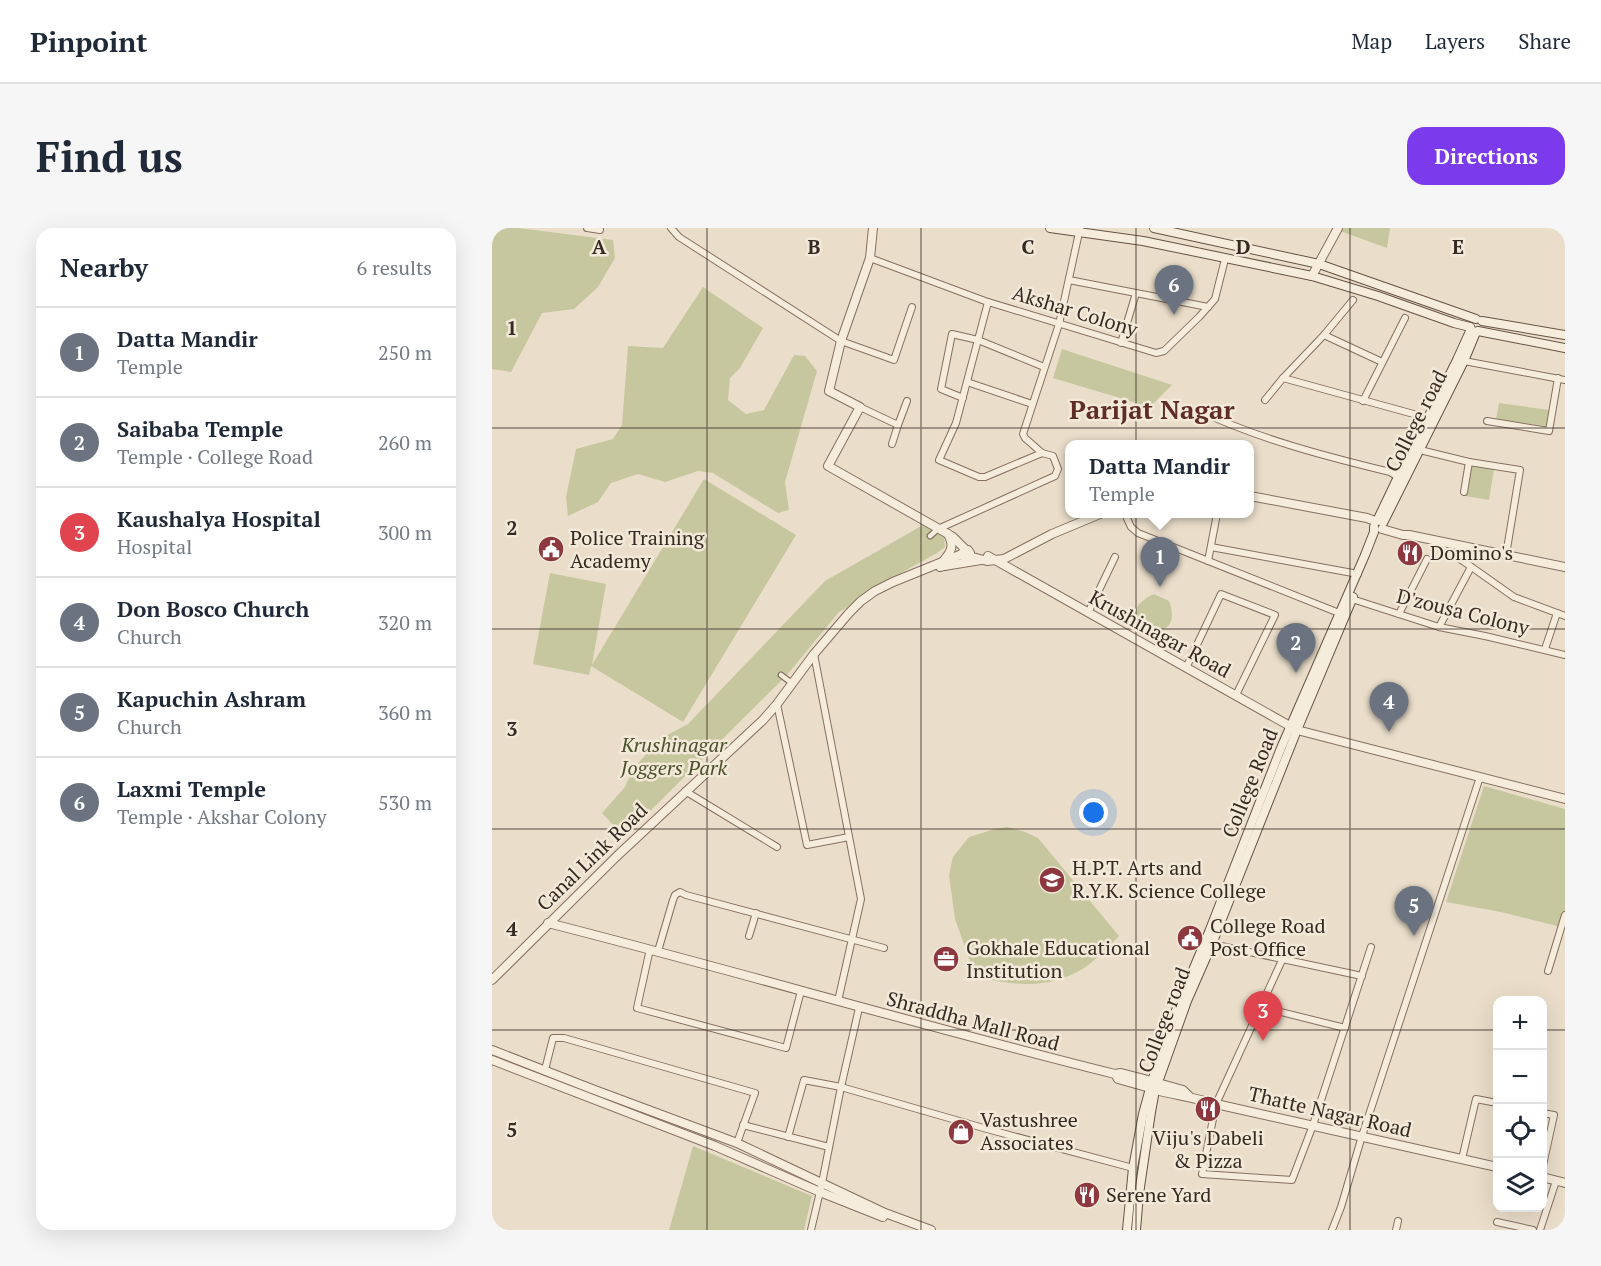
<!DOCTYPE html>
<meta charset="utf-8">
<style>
:root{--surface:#fff;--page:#f6f6f7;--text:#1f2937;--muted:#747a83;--line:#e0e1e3;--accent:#7c3aed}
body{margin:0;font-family:"PT Serif",serif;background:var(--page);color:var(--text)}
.controls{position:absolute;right:18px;bottom:18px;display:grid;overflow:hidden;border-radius:12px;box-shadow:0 6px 24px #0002}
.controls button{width:54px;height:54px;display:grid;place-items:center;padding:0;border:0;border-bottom:2px solid var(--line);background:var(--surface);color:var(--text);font:30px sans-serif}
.you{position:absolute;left:602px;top:585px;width:21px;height:21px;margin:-15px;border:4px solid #fff;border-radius:50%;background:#1a73e8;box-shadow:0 0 0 9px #1a73e833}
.badge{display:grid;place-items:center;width:39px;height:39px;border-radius:50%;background:var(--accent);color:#fff;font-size:20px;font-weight:700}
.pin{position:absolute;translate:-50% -50px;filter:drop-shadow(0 2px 3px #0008)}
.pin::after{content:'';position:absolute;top:32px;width:21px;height:18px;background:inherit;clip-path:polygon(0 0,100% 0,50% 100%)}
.popup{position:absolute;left:573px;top:212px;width:189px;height:78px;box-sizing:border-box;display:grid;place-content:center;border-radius:12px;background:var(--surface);filter:drop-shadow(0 2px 4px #0005);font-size:20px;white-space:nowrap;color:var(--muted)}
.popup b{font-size:22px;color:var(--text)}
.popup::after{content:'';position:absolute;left:50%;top:100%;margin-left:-12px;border:12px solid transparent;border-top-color:var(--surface)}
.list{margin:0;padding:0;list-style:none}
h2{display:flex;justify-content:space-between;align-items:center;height:78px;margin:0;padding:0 24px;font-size:26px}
h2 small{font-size:20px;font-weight:400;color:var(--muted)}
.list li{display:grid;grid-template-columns:39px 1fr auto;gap:18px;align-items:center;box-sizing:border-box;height:90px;padding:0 24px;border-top:2px solid var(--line)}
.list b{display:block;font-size:22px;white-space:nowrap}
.list p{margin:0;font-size:20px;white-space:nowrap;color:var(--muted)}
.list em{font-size:20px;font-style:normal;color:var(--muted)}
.icon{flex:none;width:33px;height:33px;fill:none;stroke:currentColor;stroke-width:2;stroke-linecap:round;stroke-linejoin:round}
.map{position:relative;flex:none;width:1073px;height:1002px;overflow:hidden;border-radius:18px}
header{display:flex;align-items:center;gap:36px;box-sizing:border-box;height:84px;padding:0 30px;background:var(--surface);border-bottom:2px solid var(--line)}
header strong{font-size:28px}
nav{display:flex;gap:33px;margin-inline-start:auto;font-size:21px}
.intro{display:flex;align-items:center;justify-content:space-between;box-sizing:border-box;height:144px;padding:0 36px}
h1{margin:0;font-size:42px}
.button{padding:15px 27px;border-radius:18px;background:var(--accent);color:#fff;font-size:21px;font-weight:700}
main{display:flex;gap:36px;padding:0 36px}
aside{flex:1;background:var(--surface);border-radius:18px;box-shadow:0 6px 24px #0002}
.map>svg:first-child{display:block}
.green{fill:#c6c79f}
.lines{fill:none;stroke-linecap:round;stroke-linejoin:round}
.pedestrian-casing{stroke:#857060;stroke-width:7}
.minor-casing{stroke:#857060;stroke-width:8}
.tertiary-casing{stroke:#857060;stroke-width:10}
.secondary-casing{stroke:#675243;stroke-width:10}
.pedestrian{stroke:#f5ecdc;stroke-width:4.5}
.minor{stroke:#f5ecdc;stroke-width:6}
.tertiary{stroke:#f5ecdc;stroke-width:8}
.secondary{stroke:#f5ecdc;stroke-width:8}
.grid{fill:none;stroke:#372a22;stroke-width:1.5;stroke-opacity:0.55}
.labels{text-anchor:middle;stroke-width:5;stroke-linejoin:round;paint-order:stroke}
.street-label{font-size:20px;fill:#372a22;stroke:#f2e9d9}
.poi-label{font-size:20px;fill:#372a22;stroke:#f2e9d9;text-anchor:start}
.park-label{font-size:20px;font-style:italic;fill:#4b512b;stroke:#f2e9d9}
.district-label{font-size:26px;font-weight:bold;fill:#5f2d26;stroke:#f2e9d9}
.grid-label{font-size:20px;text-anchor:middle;font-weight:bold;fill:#372a22;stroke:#f2e9d9;stroke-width:5;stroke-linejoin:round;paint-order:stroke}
</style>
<header>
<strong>Pinpoint</strong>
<nav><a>Map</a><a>Layers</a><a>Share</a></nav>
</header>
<div class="intro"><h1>Find us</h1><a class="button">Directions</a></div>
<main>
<aside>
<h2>Nearby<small>6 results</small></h2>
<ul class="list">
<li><span class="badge" style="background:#6b7280">1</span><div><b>Datta Mandir</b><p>Temple</p></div><em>250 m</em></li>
<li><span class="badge" style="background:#6b7280">2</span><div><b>Saibaba Temple</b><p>Temple · College Road</p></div><em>260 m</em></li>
<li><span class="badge" style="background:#e0444e">3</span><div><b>Kaushalya Hospital</b><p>Hospital</p></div><em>300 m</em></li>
<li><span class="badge" style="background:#6b7280">4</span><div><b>Don Bosco Church</b><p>Church</p></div><em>320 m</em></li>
<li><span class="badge" style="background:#6b7280">5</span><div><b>Kapuchin Ashram</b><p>Church</p></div><em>360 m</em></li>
<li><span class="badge" style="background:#6b7280">6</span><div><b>Laxmi Temple</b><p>Temple · Akshar Colony</p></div><em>530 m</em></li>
</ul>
</aside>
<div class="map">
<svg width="1073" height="1002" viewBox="0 0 1073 1002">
<rect width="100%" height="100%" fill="#eadeca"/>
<!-- green -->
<g class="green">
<polygon points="0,0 26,0 121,12 123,30 106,59 82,81 50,85 19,144 0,141"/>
<polygon points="850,0 898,0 895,20 848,3"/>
<polygon points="211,59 271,100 248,140 238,150 236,172 254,186 272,182 302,127 313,128 325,143 293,254 297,282 286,285 221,245 206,243 173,254 146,246 119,255 106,274 76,288 74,269 84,221 121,211 130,197 136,118 171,120"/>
<polygon points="570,121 680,157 658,179 561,150"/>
<polygon points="1007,175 1057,182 1054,198 1004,191"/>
<polygon points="979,238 1002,241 997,272 973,268"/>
<polygon points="212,251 304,307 191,494 99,438 97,447 41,436 58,345 114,356 100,437"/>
<polygon points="431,297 452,309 453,319 445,325 400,350 346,385 295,447 132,609 110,585 133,559 141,541 168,511 196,496 333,353"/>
<path d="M662,366L677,373C685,394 677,405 654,403C635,388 643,375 662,366Z"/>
<polygon points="992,558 1073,581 1073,683 1069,699 1009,684 954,674"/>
<path d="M515,599L533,604L546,610L627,708C618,717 609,726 600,734C569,760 525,760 489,749L478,733L463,691L457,647L461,629L477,609L503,601Z"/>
<polygon points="201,918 320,968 312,1002 177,1002"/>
</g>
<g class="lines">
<defs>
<g id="pedestrian">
<polyline points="438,308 446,301"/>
<polyline points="289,447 301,456"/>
</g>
<g id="minor">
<polyline points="95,0 108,2"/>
<polyline points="179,0 187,9 349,113 402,132 420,79"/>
<polyline points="378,30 493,73 664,125 672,123 707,89 723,71 733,31"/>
<polyline points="577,52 716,79"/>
<polyline points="832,107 890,134"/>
<polyline points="629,115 644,65"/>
<polyline points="972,133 1073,152"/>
<polyline points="791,150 832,107 861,72"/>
<polyline points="475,154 540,176"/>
<polyline points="471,170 449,161 460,106 486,112 552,139"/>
<polyline points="773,172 791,150 936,190"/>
<polyline points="871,173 913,90"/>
<polyline points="368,179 406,197 415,173"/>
<path d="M705,182C767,211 832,228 898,244L906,249"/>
<polyline points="995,193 1057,203 1066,150"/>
<polyline points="400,216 406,197"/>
<polyline points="928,222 977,234 1028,242 1014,327"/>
<polyline points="550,225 533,210 531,206 567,96 588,0"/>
<polyline points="972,264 977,234"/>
<polyline points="633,286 639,299 646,305 847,385"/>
<polyline points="446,301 563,248 566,241 561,228 550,225 493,249 487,249 447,232 464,195 496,74"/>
<polyline points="941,312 948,319 971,333 1022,369 1073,388"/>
<polyline points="719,319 866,346"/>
<polyline points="716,333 725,286"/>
<polyline points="860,371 947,399 993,408 1073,427"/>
<polyline points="596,385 623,329"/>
<polyline points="907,386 935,331"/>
<polyline points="947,399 979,339"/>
<polyline points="1053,421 1065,385"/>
<polyline points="322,426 369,671 346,773"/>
<polyline points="694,440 729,366 783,387 744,467"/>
<polyline points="285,476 315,617 357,609"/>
<polyline points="193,563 285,619"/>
<polyline points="257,708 264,685"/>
<polyline points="720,716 870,748"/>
<polyline points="158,721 145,780 294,820 309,763"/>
<polyline points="166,723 181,672 183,667 188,664 194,667 392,720"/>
<polyline points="791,730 724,876 710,946 800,952 821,897 879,719"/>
<polyline points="1056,743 1073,687"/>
<polyline points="769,779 853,800"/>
<polyline points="53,842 61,810 72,810 263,865 245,915"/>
<polyline points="1050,885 1062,887 1050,942"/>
<polyline points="251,897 337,919"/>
<polyline points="296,909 312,852 349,859 367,780"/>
<polyline points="970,931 984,871 1005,875"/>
<polyline points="1005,994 1041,1002"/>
<polyline points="319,1002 330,955 349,859 495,901 641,940"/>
<polyline points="840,1002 849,979 870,908 988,549"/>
<polyline points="904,1002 906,993"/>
<polyline points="1048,1002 1064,953"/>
</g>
<g id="tertiary">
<polyline points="381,0 378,30 349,113 337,163 368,179 336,238 456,306 461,309 473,321"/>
<polyline points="820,48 846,0"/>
<polyline points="758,268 875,290 883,293"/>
<polyline points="890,301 911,307 917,307 1073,339"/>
<polyline points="477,328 495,333 512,331 560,306 608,286"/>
<polyline points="496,328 805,502 1073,571"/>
<path d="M452,332C460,323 462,317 456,306"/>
<polyline points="452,338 489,332"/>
<path d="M56,695C245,743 433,799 623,846L626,851L658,860"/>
<polyline points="0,752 125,628 271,492 285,476 322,426 357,385 369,373 383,363 401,354 470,326 472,322 476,322 478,325 475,329 471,328 470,326"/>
<polyline points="0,822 100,861 245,915 393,985 439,1002"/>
<polyline points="0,832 223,918 328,964 391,989"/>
<polyline points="623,846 629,845 660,853"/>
<polyline points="666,855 691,862 697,868"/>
<path d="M663,862C684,867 704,870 724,876L1005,939"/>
<polyline points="1050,949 1073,955"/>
</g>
<g id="secondary">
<polyline points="558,0 651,13 820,48 886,68 962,95 978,99"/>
<polyline points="662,0 827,36 984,91"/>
<polyline points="990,93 1073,107"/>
<polyline points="986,103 1073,120"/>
<polyline points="885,293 906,249 965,132 979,101"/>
<polyline points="891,295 972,133 984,104"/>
<polyline points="448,339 452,338"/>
<polyline points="635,1002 641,940 651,886 660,853 680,792 717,704 789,520 873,327 882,304 882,299"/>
<polyline points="644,1002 647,966 659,884 663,862 670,843 695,773 720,716 805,502 861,369"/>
</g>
</defs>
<!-- pedestrian casing -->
<use href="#pedestrian" class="pedestrian-casing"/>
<!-- minor casing -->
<use href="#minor" class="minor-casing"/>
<!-- tertiary casing -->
<use href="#tertiary" class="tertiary-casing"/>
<!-- secondary casing -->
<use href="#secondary" class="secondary-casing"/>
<!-- pedestrian -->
<use href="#pedestrian" class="pedestrian"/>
<!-- minor -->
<use href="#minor" class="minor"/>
<!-- tertiary -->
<use href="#tertiary" class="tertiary"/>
<!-- secondary -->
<use href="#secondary" class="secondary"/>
</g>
<!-- grid -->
<path class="grid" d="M215,0V1002M429,0V1002M644,0V1002M858,0V1002M0,200H1073M0,401H1073M0,601H1073M0,802H1005M1050,802H1073"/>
<!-- icons -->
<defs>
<symbol id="civic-disc" viewBox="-11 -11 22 22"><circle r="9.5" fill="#8d373f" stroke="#f2e9d9"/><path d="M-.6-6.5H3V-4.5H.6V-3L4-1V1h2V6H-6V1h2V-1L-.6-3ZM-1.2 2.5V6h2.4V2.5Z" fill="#fff"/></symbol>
<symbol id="restaurant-disc" viewBox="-11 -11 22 22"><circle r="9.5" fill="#8d373f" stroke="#f2e9d9"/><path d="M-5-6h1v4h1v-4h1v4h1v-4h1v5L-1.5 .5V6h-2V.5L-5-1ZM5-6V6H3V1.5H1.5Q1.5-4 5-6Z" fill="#fff"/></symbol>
<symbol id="university-disc" viewBox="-11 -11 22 22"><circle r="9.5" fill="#8d373f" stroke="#f2e9d9"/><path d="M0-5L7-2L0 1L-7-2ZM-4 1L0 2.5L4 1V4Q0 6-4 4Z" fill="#fff"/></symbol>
<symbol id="office-disc" viewBox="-11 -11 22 22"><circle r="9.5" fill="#8d373f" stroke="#f2e9d9"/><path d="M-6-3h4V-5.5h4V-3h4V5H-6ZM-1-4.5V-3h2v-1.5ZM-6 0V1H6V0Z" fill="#fff"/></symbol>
<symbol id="shop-disc" viewBox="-11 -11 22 22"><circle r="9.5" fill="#8d373f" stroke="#f2e9d9"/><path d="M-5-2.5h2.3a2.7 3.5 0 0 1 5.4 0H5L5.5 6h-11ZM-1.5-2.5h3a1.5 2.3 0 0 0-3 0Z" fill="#fff"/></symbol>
</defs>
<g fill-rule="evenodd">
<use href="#civic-disc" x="44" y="306" width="30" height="30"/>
<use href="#restaurant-disc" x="903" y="310" width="30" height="30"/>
<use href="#university-disc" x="545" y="637" width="30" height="30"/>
<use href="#civic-disc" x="683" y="695" width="30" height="30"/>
<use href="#office-disc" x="439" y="716" width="30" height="30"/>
<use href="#restaurant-disc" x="701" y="866" width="30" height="30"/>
<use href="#shop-disc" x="454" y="889" width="30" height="30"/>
<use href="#restaurant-disc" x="580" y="952" width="30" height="30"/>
</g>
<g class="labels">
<!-- street labels -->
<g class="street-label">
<text transform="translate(583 83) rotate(17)" y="7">Akshar Colony</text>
<text transform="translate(924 193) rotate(-63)" y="7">College road</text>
<text transform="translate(971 384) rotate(14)" y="7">D'zousa Colony</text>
<text transform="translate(668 406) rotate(29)" y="7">Krushinagar Road</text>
<text transform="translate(758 555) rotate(-68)" y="7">College Road</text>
<text transform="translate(100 629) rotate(-44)" y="7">Canal Link Road</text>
<text transform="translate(672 792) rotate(-69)" y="7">College road</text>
<text transform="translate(481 793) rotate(15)" y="7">Shraddha Mall Road</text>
<text transform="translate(838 884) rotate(13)" y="7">Thatte Nagar Road</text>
</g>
<!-- poi labels -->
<g class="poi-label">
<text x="78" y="317">Police Training<tspan x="78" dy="23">Academy</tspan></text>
<text x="938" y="332">Domino's</text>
<text x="580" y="647">H.P.T. Arts and<tspan x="580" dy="23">R.Y.K. Science College</tspan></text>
<text x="718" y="705">College Road<tspan x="718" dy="23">Post Office</tspan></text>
<text x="474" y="727">Gokhale Educational<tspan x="474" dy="23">Institution</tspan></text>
<text x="488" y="899">Vastushree<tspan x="488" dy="23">Associates</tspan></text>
<text x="716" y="917" text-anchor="middle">Viju's Dabeli<tspan x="716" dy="23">&amp; Pizza</tspan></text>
<text x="614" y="974">Serene Yard</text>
</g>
<!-- park labels -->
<g class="park-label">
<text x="182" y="524">Krushinagar<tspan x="182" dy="23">Joggers Park</tspan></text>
</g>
<!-- district labels -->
<g class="district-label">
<text x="660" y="191">Parijat Nagar</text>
</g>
</g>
<g class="grid-label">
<text x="107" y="26">A</text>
<text x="322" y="26">B</text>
<text x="536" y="26">C</text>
<text x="751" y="26">D</text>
<text x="966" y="26">E</text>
<text x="20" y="107">1</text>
<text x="20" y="307">2</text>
<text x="20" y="508">3</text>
<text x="20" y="708">4</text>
<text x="20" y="909">5</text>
</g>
</svg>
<div class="controls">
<button>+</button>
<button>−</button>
<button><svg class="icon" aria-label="locate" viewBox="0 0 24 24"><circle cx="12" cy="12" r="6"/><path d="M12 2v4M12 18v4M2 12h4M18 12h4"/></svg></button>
<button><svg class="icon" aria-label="layers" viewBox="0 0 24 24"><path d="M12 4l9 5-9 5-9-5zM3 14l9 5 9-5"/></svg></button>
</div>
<div class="you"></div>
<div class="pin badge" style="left:668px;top:359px;background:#6b7280">1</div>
<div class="popup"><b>Datta Mandir</b>Temple</div>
<div class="pin badge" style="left:804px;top:445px;background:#6b7280">2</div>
<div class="pin badge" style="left:771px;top:813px;background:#e0444e">3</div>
<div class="pin badge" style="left:897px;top:504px;background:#6b7280">4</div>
<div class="pin badge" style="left:922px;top:708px;background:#6b7280">5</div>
<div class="pin badge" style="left:682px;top:87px;background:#6b7280">6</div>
</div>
</main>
